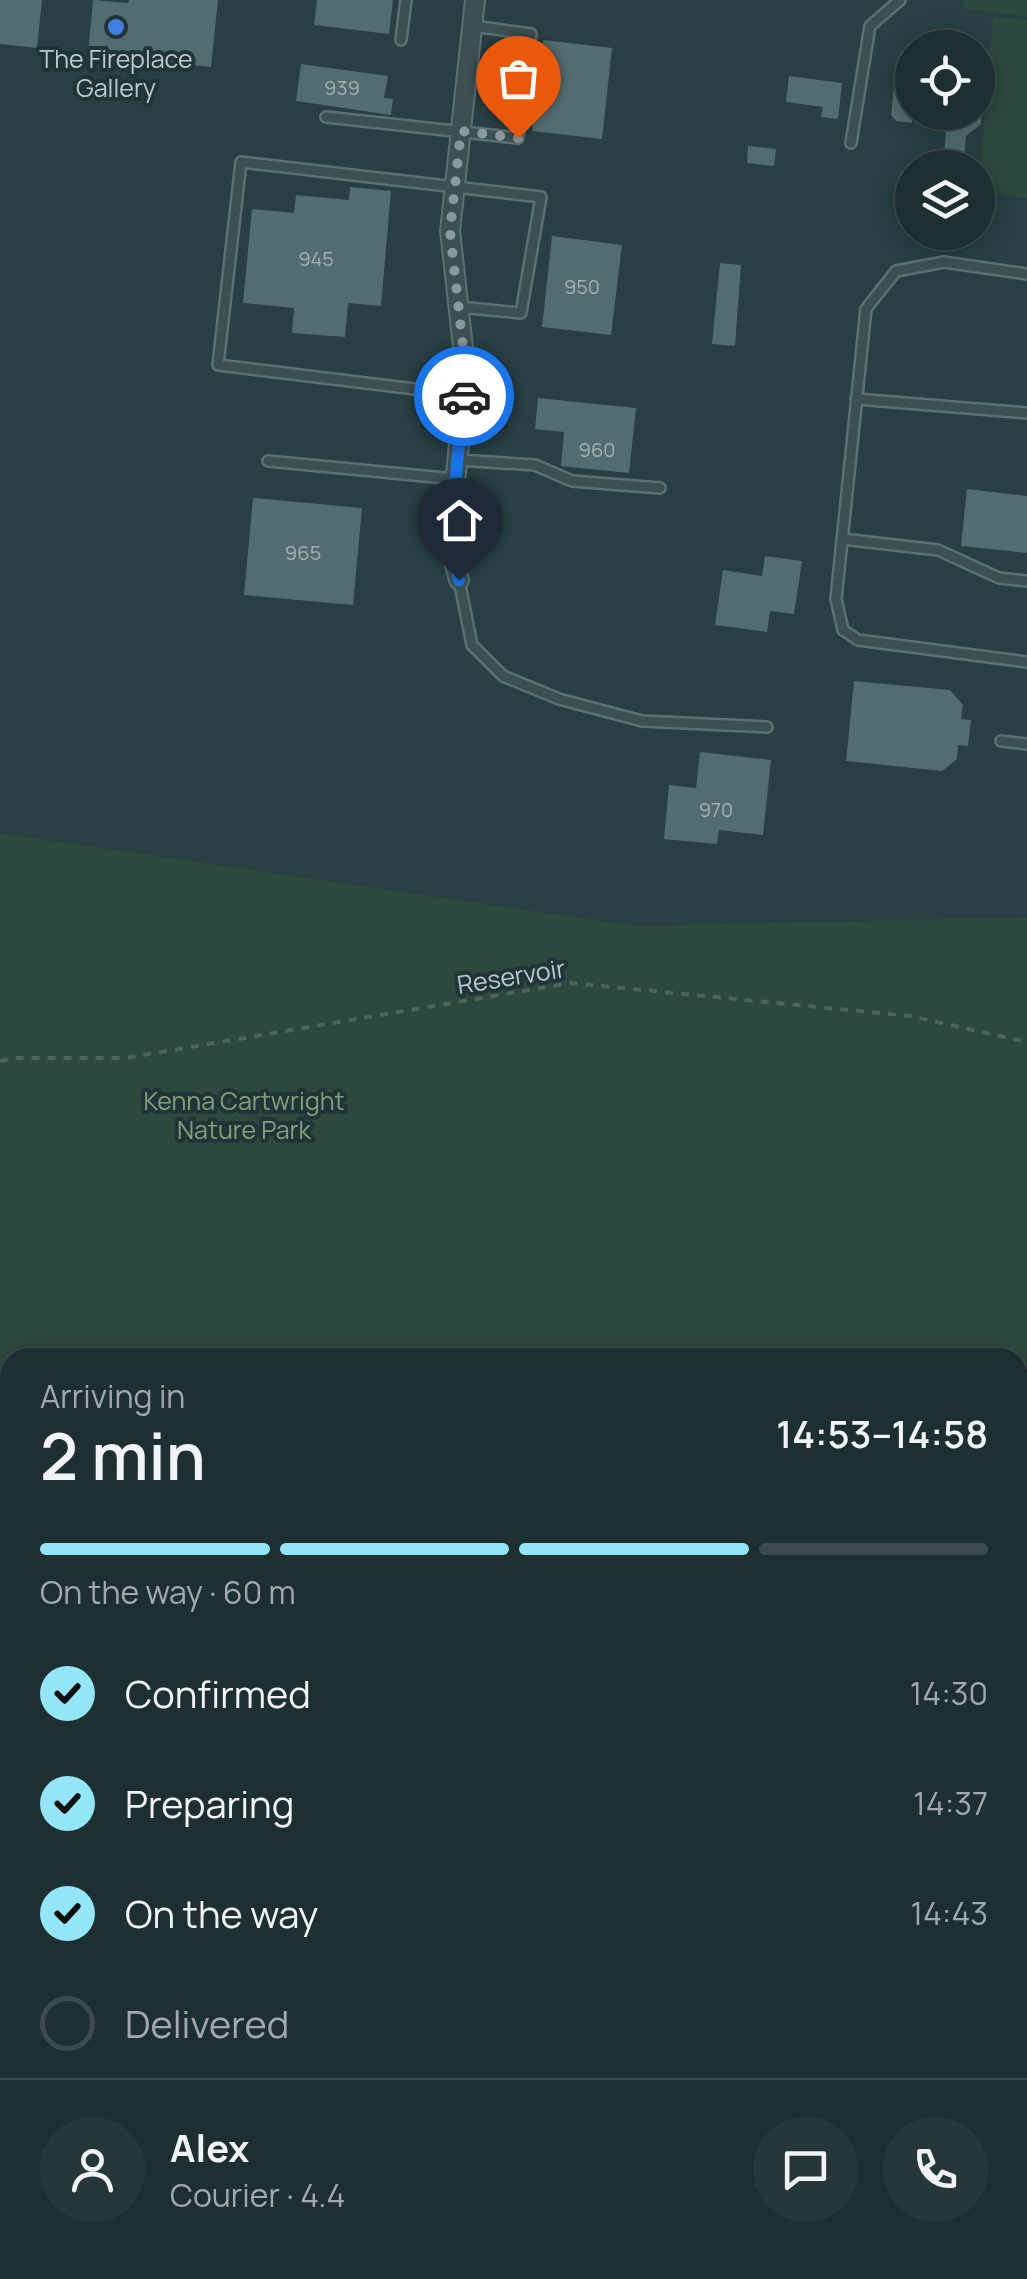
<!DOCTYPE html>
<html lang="en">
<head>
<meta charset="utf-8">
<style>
  body { margin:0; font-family:Manrope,sans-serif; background:#26373a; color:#f1f3f6; height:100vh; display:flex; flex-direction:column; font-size:38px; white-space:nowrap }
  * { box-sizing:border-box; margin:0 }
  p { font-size:32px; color:#a1a9ac }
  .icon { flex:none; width:55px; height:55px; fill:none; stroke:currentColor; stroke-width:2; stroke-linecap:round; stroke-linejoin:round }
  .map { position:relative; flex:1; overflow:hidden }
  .drawer { position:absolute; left:0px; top:1348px; width:1028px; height:932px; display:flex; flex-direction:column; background:#1e2f32; border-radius:30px 30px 0 0; box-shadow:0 5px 25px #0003,0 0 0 2px #3c4a4d }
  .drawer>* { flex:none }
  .buttons { position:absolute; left:895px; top:30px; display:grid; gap:20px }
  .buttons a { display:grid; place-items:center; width:100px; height:100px; border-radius:50%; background:#1e2f32; box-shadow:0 5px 25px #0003,0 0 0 2px #3c4a4d; font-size:50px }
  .pin { position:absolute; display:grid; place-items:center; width:85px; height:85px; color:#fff; margin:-102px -42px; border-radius:50% 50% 50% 0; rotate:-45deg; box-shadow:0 0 10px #0007 }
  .pin .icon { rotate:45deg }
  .courier { position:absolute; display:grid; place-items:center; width:100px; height:100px; margin:-50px; border:8px solid #1a73e8; border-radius:50%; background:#fff; color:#222; box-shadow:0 2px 12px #0007 }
  .headline em { font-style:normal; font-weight:600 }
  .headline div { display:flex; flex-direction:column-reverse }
  .headline { display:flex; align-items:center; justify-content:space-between; height:170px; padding:0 40px }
  h1 { font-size:65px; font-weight:600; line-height:75px }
  .bar { display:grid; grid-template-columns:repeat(4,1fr); gap:15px 10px; align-content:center; height:120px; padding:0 40px }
  .bar i { height:12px; border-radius:8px; background:#3c4a4d }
  .bar .selected { background:#94e6f6 }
  .bar p { grid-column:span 4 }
  .line { display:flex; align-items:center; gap:25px; padding:0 40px; border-top:2px solid #3c4a4d }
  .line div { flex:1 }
  .round { display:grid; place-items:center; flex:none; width:105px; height:105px; border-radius:52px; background:#26373a }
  ol { padding:0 40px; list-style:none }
  li { display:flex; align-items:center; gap:30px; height:110px }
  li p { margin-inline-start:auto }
  li .icon { padding:10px; border-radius:50%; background:#94e6f6; color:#111; stroke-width:4 }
  li:last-child { color:#a1a9ac }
  li i { width:55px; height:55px; border:5px solid #3c4a4d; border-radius:50% }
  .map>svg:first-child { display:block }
  .green { fill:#2d483d }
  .building { fill:#536c6f }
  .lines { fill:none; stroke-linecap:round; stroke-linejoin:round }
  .lane-casing { stroke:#5d6f73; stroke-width:14 }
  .street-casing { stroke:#5d6f73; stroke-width:22 }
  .path { stroke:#4c645c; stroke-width:4; stroke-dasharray:8 8; stroke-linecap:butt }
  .lane { stroke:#3c4f52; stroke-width:9 }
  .street { stroke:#3c4f52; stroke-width:18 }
  .done { stroke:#86999c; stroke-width:10; stroke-dasharray:0 18 }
  .route { stroke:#1a73e8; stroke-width:12 }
  .shop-dot { fill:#3f7fe0; stroke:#213438; stroke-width:4 }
  .labels { text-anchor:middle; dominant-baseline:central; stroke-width:8; stroke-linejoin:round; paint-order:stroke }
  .number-label { font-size:20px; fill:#a0b2b5 }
  .poi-label { font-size:25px; fill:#b9c9cc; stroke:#213438 }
  .street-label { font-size:25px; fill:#b9c9cc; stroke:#213438 }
  .park-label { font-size:25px; fill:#82a178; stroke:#213438 }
</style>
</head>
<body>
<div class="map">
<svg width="1027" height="2279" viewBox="0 0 1027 2279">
  <rect width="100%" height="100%" fill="#283f43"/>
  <!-- green -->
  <g class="green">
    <path d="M 963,0 L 1027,0 L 1027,17 L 967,9 Z"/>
    <path d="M 993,17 L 1027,20 L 1027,198 L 978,193 Z"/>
    <path d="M 0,833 L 636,926 L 1027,917 L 1027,1930 L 1018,1924 L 1018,1358 L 10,1358 L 10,2270 L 407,2270 L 406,2279 L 0,2279 Z"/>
    <path d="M 1018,2208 L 1027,2210 L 1027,2279 L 909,2279 L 916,2270 L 1018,2270 Z"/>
  </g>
  <!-- building -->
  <g class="building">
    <path d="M 0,0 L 42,0 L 37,48 L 0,44 Z"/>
    <path d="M 93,0 L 128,3 L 129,0 L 218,0 L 211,67 L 88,54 Z"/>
    <path d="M 317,0 L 393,0 L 389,34 L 314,25 Z"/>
    <path d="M 543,40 L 612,48 L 602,139 L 532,131 Z"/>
    <path d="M 912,49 L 912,123 L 896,121 L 891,115 L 897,60 Z"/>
    <path d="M 301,64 L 388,76 L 384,98 L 393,99 L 391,115 L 296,101 Z"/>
    <path d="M 789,76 L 842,83 L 838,119 L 821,117 L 823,107 L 786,102 Z"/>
    <path d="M 916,112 L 982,112 L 981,124 L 966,136 L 964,161 L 944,160 L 946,127 L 915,123 Z"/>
    <path d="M 748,146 L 776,149 L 774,166 L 747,163 Z"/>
    <path d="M 350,187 L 391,191 L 381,306 L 348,303 L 345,337 L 292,333 L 294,308 L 243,303 L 252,209 L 294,213 L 296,195 L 349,200 Z"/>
    <path d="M 552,236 L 622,245 L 611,335 L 542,327 Z"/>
    <path d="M 720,263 L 741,265 L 735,346 L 712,344 Z"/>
    <path d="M 538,398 L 636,408 L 629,473 L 561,466 L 564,432 L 535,429 Z"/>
    <path d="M 967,489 L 1027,496 L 1027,553 L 961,546 Z"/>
    <path d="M 253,498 L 362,508 L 353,605 L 244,595 Z"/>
    <path d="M 765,556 L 802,561 L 794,614 L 770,611 L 767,632 L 715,625 L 723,570 L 762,576 Z"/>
    <path d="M 854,681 L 950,690 L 963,705 L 961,719 L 971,720 L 968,746 L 958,745 L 957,759 L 942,771 L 846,761 Z"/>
    <path d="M 700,752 L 771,760 L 763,835 L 719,830 L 717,844 L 664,839 L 669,785 L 696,788 Z"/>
  </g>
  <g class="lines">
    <!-- lane casing -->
    <g class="lane-casing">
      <g id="lane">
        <path d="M 401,40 L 406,0"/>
        <path d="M 326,117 L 518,138 L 531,34 L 473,26"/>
        <path d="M 851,143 L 870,26 L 900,0"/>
        <path d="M 1027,274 L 944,262 L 896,271 L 866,309 L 836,599 L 843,630 L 858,640 L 1027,662"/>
        <path d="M 459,307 L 521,313 L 541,197 L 241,162 L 218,365 L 464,395"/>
        <path d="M 856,399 L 1027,413"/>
        <path d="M 458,460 L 535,465 L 572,481 L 660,488"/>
        <path d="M 268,461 L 455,479"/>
        <path d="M 842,539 L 938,550 L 999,578 L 1027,581"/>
        <path d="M 459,580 L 472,645 L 503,676 L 559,699 L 642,721 L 767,727"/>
        <path d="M 1001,741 L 1027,744"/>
      </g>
    </g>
    <!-- street casing -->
    <g class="street-casing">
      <path id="street" d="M 459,580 L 449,543 L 466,374 L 450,231 L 475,0"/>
    </g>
    <!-- path -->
    <g class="path">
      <path d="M 0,1061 L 14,1058 L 125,1058 L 571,983 L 910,1016 L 1027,1042"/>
      <path d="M 0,1456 L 10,1460"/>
      <path d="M 1018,1727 L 1027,1728"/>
      <path d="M 1018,1828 L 1027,1828"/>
      <path d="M 1018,1972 L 1027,1977"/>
      <path d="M 1018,2018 L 1027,2013"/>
      <path d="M 1018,2070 L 1027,2068"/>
      <path d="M 0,2186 L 10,2184"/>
      <path d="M 305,2270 L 326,2279"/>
      <path d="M 433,2270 L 435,2279"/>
      <path d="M 851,2279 L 859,2270"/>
    </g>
    <!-- lane -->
    <use href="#lane" class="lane"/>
    <!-- street -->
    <use href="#street" class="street"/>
  </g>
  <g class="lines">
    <!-- done -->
    <path class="done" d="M 464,396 L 466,374 L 450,231 L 461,131 L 518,138"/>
    <!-- route -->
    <path class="route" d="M 459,580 L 449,543 L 464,396"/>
  </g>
  <!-- markers -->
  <circle class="shop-dot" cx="116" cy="27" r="10"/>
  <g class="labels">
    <!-- number labels -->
    <g class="number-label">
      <text x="342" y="87">939</text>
      <text x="316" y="258">945</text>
      <text x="582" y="286">950</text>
      <text x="597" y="449">960</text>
      <text x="303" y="552">965</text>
      <text x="716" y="809">970</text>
    </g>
    <!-- poi labels -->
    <g class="poi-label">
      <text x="116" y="58">The Fireplace<tspan x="116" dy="29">Gallery</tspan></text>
    </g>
    <!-- street labels -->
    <g class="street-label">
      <text transform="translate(511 976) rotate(-9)">Reservoir</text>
    </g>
    <!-- park labels -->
    <g class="park-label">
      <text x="244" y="1100">Kenna Cartwright<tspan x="244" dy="29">Nature Park</tspan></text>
    </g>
  </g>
</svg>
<div class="buttons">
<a><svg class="icon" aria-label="locate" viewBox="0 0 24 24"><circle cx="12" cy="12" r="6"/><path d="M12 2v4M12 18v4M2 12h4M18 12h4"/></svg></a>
<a><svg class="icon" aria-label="layers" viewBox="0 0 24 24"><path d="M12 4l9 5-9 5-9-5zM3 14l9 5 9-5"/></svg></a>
</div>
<div class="pin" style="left:518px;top:138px;background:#ea580c"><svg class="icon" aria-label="bag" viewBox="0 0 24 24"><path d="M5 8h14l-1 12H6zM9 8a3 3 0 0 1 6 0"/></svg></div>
<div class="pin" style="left:459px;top:580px;background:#1f2937"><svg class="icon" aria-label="home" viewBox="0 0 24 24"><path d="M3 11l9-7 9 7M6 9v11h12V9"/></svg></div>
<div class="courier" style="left:464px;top:396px"><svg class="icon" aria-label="car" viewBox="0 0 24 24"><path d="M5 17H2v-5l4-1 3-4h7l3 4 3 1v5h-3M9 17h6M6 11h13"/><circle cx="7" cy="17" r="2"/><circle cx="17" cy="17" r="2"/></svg></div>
<section class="drawer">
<div class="headline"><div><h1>2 min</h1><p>Arriving in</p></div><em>14:53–14:58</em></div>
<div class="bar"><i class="selected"></i><i class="selected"></i><i class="selected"></i><i></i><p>On the way · 60 m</p></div>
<ol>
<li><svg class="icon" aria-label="check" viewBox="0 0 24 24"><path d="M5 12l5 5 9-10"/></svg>Confirmed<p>14:30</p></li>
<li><svg class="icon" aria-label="check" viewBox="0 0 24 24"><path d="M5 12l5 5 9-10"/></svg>Preparing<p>14:37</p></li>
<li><svg class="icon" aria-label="check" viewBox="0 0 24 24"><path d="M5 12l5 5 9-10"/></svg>On the way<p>14:43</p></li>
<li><i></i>Delivered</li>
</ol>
<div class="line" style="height:180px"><a class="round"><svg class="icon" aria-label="person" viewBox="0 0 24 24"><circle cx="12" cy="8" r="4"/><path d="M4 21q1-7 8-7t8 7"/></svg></a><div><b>Alex</b><p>Courier · 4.4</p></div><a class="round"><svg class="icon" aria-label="chat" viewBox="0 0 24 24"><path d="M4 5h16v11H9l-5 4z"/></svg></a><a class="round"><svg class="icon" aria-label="phone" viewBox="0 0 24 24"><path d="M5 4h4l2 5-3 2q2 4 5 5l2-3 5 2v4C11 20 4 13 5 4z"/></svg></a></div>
</section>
</div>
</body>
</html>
